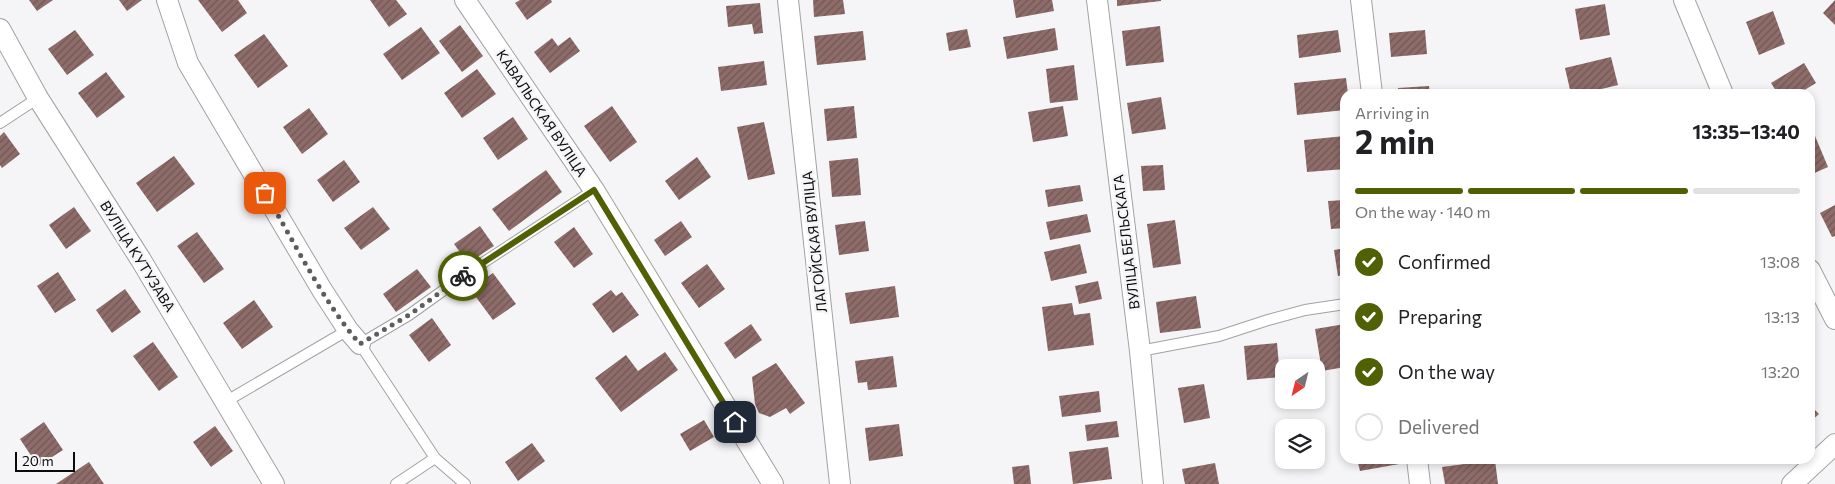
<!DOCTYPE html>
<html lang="en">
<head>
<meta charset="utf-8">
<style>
  body { margin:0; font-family:Commissioner,sans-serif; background:#f6f6f6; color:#202124; height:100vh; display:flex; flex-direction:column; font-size:19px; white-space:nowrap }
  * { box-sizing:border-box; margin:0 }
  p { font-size:16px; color:#757577 }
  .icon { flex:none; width:28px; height:28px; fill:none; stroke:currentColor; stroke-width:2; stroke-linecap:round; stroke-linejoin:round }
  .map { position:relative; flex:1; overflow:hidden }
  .sheet { position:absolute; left:1340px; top:89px; width:475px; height:375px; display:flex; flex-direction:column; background:#fff; border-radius:15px; box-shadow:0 2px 8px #0003 }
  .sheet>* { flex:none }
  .needle { width:32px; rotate:215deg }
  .fabs { position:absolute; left:1275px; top:359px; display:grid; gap:10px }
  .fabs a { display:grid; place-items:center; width:50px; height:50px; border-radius:10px; background:#fff; box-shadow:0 2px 8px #0003; font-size:25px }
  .scale { position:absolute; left:15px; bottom:12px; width:60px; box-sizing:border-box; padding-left:5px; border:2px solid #0b0b0c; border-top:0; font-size:14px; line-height:18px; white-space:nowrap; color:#0b0b0c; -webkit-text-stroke:4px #f5f5f7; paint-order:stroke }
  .pin { position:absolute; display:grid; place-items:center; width:42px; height:42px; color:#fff; margin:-21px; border-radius:10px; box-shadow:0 2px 8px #0006 }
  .courier { position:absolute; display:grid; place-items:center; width:50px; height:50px; margin:-25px; border:4px solid #506004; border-radius:50%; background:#fff; color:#222; box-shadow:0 1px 6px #0007 }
  .head em { font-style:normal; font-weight:700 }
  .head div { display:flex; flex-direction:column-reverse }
  .head { display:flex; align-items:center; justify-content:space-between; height:85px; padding:0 15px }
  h1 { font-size:32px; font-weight:700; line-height:38px }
  .bar { display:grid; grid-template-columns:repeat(4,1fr); gap:8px 5px; align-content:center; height:60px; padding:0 15px }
  .bar i { height:6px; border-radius:4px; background:#e0e0e0 }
  .bar .active { background:#506004 }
  .bar p { grid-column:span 4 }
  ol { padding:0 15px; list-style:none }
  li { display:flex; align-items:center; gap:15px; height:55px }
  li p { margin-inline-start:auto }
  li .icon { padding:5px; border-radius:50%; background:#506004; color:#fff; stroke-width:4 }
  li:last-child { color:#757577 }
  li i { width:28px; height:28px; border:2px solid #e0e0e0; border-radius:50% }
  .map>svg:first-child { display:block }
  .building { fill:url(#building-hatch) }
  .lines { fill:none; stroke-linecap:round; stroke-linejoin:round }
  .lane-casing { stroke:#a2a2a3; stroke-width:12 }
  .street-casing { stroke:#a2a2a3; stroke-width:22 }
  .lane { stroke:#fff; stroke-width:10 }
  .street { stroke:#fff; stroke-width:20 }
  .done { stroke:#5d5d5e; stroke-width:5; stroke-dasharray:0 9 }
  .route { stroke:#506004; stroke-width:6 }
  .labels { text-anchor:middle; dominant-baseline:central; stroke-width:5; stroke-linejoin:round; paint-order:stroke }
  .street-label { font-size:14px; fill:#0b0b0c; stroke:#f5f5f7 }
</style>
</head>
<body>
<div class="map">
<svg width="1835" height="484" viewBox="0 0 1835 484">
  <defs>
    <pattern id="building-hatch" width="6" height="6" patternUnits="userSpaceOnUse" patternTransform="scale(1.25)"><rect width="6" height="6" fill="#8d6c69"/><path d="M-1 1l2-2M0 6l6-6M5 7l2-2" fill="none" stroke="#715755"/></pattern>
  </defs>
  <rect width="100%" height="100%" fill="#f5f5f7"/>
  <!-- building -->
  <g class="building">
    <path d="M 29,0 L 53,0 L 37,11 Z"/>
    <path d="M 119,0 L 142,0 L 127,11 Z"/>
    <path d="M 198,0 L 238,0 L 247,13 L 222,32 Z"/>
    <path d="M 370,0 L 396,0 L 407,14 L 389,27 Z"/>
    <path d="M 520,0 L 551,0 L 552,2 L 527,20 L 515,3 Z"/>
    <path d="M 813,0 L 843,0 L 845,14 L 814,17 Z"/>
    <path d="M 1013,0 L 1052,0 L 1054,11 L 1016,18 Z"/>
    <path d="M 1117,0 L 1161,0 L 1161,1 L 1117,6 Z"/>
    <path d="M 1835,0 L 1835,25 L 1823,13 Z"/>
    <path d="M 760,3 L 763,33 L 754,34 L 752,24 L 728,27 L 726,6 Z"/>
    <path d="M 1605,4 L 1610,35 L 1580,40 L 1575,9 Z"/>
    <path d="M 1773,11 L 1785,44 L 1759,55 L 1746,22 Z"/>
    <path d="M 460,25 L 483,56 L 462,72 L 439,41 Z"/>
    <path d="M 1160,26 L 1164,62 L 1126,66 L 1122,31 Z"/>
    <path d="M 421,27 L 440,53 L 402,80 L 383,54 Z"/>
    <path d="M 1055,28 L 1058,50 L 1007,59 L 1003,37 Z"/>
    <path d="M 967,29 L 971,47 L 949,51 L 946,33 Z"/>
    <path d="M 75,30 L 94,55 L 67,75 L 48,49 Z"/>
    <path d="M 1338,30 L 1341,52 L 1299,58 L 1297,35 Z"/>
    <path d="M 1425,30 L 1427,54 L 1391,57 L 1389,33 Z"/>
    <path d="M 863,31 L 866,60 L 817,65 L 814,36 Z"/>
    <path d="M 264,34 L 288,66 L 258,88 L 234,55 Z"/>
    <path d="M 570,37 L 580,51 L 550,73 L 534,52 L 552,38 L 558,46 Z"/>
    <path d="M 1611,57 L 1618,85 L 1581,94 L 1571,94 L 1565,68 Z"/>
    <path d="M 764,61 L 767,85 L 721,91 L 718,67 Z"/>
    <path d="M 1804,63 L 1816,83 L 1798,94 L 1778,94 L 1771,83 Z"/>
    <path d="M 1074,65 L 1078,100 L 1050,103 L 1046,69 Z"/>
    <path d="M 477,69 L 496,94 L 462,118 L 444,93 Z"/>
    <path d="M 106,72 L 125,97 L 97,118 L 78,93 Z"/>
    <path d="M 1346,78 L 1348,94 L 1345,94 L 1345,110 L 1297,115 L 1294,83 Z"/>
    <path d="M 1429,86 L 1430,94 L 1398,94 L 1398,88 Z"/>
    <path d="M 1161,97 L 1166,129 L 1132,134 L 1127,103 Z"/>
    <path d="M 612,106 L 637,142 L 610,162 L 584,126 Z"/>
    <path d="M 854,106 L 857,138 L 827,141 L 824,109 Z"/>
    <path d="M 1063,106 L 1068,136 L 1033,142 L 1028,112 Z"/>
    <path d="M 309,108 L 328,134 L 302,154 L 283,127 Z"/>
    <path d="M 513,117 L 528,139 L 498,160 L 483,138 Z"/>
    <path d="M 764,122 L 775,174 L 748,180 L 737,127 Z"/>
    <path d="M 4,132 L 20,154 L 2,168 L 0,165 L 0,136 Z"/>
    <path d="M 1345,136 L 1345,169 L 1307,172 L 1304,140 Z"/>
    <path d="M 1815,136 L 1828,167 L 1810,175 L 1810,138 Z"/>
    <path d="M 174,156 L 195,184 L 157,212 L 136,183 Z"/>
    <path d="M 697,157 L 711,177 L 679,200 L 665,181 Z"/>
    <path d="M 858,158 L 861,195 L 832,197 L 829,161 Z"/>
    <path d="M 344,160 L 360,182 L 333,202 L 317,180 Z"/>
    <path d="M 1163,165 L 1165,190 L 1143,191 L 1141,166 Z"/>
    <path d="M 546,170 L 562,192 L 509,231 L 492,209 Z"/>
    <path d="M 1080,185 L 1083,201 L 1048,207 L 1045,190 Z"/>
    <path d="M 1345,200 L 1345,228 L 1331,229 L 1328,201 Z"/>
    <path d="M 1835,205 L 1835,236 L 1832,237 L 1820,213 Z"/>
    <path d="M 74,207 L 91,231 L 66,249 L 49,225 Z"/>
    <path d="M 373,207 L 390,229 L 361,250 L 344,228 Z"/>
    <path d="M 1087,214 L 1091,232 L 1050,240 L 1046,222 Z"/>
    <path d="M 1175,220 L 1181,264 L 1153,268 L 1147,224 Z"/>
    <path d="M 681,221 L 692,237 L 665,256 L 654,240 Z"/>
    <path d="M 865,221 L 869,251 L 839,255 L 835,225 Z"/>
    <path d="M 480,226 L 494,246 L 468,263 L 454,244 Z"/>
    <path d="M 574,227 L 593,254 L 574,268 L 554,242 Z"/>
    <path d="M 197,232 L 224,269 L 204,283 L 177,246 Z"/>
    <path d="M 1080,244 L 1087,273 L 1051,281 L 1044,252 Z"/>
    <path d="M 1345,248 L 1345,275 L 1338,276 L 1334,250 Z"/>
    <path d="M 707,264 L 725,289 L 699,308 L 681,283 Z"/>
    <path d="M 417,269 L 431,287 L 396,312 L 383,294 Z"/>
    <path d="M 58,272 L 76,300 L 55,313 L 37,286 Z"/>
    <path d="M 493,273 L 516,304 L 493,320 L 470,289 Z"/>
    <path d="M 1098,281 L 1102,299 L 1079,304 L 1075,286 Z"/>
    <path d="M 895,286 L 899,317 L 850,324 L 845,293 Z"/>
    <path d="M 125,289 L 141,312 L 112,333 L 96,310 Z"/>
    <path d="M 611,290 L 616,296 L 622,292 L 639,315 L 613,333 L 592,304 Z"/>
    <path d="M 1196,296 L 1201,328 L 1160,333 L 1156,302 Z"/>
    <path d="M 254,300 L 273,327 L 242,349 L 223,323 Z"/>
    <path d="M 1072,303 L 1074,315 L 1090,313 L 1094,345 L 1048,351 L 1042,307 Z"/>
    <path d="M 432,318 L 451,345 L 429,362 L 409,335 Z"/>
    <path d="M 751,324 L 762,340 L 735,359 L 724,343 Z"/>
    <path d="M 1345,324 L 1345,367 L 1322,371 L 1315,329 Z"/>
    <path d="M 153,342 L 178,377 L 159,391 L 133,356 Z"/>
    <path d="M 1277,343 L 1280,377 L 1247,380 L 1244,346 Z"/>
    <path d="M 665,352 L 678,370 L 621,412 L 595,378 L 626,355 L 638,371 Z"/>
    <path d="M 893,356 L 897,387 L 868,390 L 867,382 L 858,383 L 855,361 Z"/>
    <path d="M 776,363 L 805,403 L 790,414 L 786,408 L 770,417 L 759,413 L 755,404 L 752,377 Z"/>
    <path d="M 1204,384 L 1210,418 L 1184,423 L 1178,388 Z"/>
    <path d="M 1099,391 L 1101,412 L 1062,417 L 1059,396 Z"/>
    <path d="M 1810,405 L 1819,414 L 1810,422 Z"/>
    <path d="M 704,420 L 714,437 L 690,451 L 680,434 Z"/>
    <path d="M 1117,421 L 1119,437 L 1087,441 L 1085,425 Z"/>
    <path d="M 44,422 L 63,450 L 38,466 L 20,439 Z"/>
    <path d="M 899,424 L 903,456 L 869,461 L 865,428 Z"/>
    <path d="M 215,426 L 233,451 L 211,467 L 193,442 Z"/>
    <path d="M 532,443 L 545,461 L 518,481 L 505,462 Z"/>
    <path d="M 1108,447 L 1112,479 L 1073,484 L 1069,452 Z"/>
    <path d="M 1357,459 L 1398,459 L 1399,464 L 1360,471 Z"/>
    <path d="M 1495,460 L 1498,484 L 1445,484 L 1442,467 Z"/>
    <path d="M 89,462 L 104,484 L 56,484 Z"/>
    <path d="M 1215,463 L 1219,484 L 1185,484 L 1182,469 Z"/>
    <path d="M 1029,465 L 1031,484 L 1014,484 L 1012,467 Z"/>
  </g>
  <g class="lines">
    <!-- lane casing -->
    <g class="lane-casing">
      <g id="lane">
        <path d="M 0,123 L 38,98"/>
        <path d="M 1140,351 L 1219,336 L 1268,320 L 1305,310 L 1345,304"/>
        <path d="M 225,402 L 348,330"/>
        <path d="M 396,484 L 435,458"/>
        <path d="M 465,484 L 435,458 L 360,344 L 409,315 L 469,272 L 594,190"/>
      </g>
    </g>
    <!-- street casing -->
    <g class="street-casing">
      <g id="street">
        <path d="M 167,0 L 188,63 L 322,290 L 348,330 L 360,344"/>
        <path d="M 465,0 L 594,190 L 773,484"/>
        <path d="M 788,0 L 840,484"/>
        <path d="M 1097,0 L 1140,351 L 1153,484"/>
        <path d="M 1361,0 L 1372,94"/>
        <path d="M 1684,0 L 1723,94"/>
        <path d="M 0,29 L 38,98 L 141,260 L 274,484"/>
        <path d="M 1810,270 L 1835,319"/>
        <path d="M 1417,459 L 1420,484"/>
        <path d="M 1792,484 L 1835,444"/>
      </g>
    </g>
    <!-- lane -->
    <use href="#lane" class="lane"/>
    <!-- street -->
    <use href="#street" class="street"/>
  </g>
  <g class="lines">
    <!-- done -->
    <path class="done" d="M 265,193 C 294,241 323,302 360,344 L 409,315 L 463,276"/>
    <!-- route -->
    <path class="route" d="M 463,276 L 594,190 L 735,422"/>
  </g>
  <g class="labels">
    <!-- street labels -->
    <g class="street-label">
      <text transform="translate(542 113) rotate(56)">КАВАЛЬСКАЯ ВУЛІЦА</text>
      <text transform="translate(814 242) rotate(-96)">ЛАГОЙСКАЯ ВУЛІЦА</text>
      <text transform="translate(1126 242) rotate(-97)">ВУЛІЦА БЕЛЬСКАГА</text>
      <text transform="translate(138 256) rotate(58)">ВУЛІЦА КУТУЗАВА</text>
    </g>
  </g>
</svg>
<div class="fabs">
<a><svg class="needle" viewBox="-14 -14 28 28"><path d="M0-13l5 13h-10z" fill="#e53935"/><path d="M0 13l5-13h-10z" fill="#757577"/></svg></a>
<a><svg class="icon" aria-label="layers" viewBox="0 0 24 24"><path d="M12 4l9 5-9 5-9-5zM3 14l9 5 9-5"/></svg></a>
</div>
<div class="scale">20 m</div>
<div class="pin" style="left:265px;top:193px;background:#ea580c"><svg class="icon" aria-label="bag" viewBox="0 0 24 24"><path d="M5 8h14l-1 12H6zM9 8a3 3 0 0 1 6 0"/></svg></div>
<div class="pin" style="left:735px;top:422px;background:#1f2937"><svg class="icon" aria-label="home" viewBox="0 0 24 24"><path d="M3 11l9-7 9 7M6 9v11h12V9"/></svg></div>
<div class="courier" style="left:463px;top:276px"><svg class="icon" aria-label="bike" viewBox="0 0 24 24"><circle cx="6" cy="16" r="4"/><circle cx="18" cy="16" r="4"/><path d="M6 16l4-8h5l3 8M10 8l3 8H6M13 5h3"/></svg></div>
<section class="sheet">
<div class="head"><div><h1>2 min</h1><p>Arriving in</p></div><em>13:35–13:40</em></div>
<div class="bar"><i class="active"></i><i class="active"></i><i class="active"></i><i></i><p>On the way · 140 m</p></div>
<ol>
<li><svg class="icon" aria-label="check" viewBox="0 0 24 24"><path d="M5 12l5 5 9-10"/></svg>Confirmed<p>13:08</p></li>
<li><svg class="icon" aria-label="check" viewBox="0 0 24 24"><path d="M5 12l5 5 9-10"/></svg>Preparing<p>13:13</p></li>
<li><svg class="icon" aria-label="check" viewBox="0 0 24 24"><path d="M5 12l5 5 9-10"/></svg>On the way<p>13:20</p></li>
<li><i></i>Delivered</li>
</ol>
</section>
</div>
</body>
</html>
